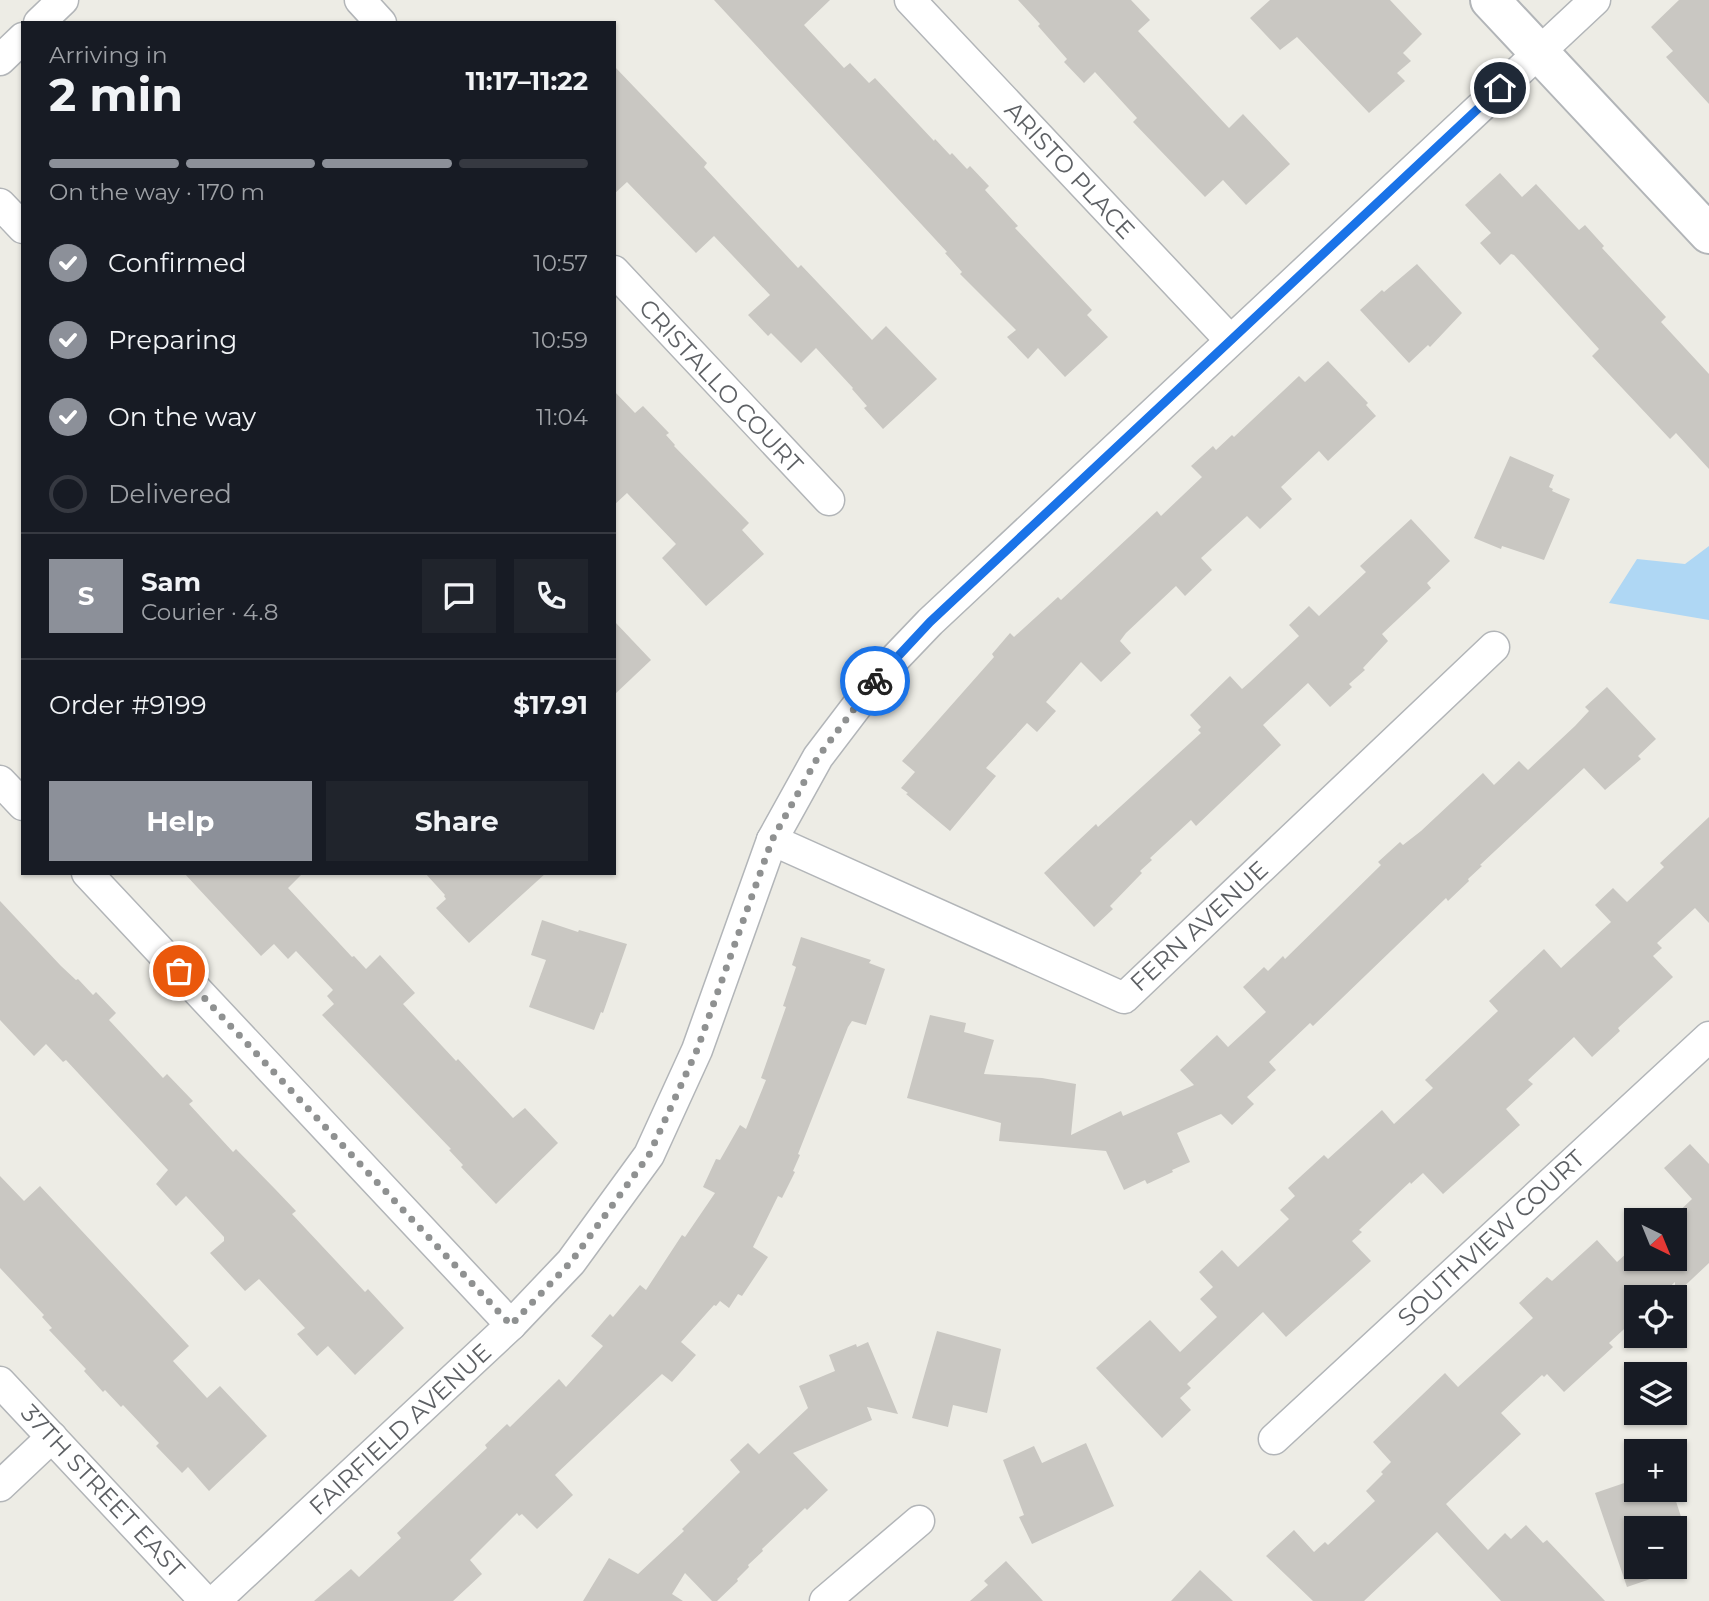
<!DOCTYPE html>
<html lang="en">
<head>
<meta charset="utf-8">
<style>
  body { margin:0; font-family:Montserrat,sans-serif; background:#20242c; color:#f1f3f6; height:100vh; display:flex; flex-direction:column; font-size:26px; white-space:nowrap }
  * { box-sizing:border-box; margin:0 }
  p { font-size:23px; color:#9ea1a6 }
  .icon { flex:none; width:38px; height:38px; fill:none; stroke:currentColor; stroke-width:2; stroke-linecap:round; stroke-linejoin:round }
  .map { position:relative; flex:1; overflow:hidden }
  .drawer { position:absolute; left:21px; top:21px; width:595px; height:854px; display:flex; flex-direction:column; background:#171b24; border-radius:0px; box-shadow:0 2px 5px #0004 }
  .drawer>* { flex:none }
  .needle { width:46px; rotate:137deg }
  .fabs { position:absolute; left:1624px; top:1208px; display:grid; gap:14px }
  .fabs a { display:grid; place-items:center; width:63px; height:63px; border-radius:0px; background:#171b24; box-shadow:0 2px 5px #0004; font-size:35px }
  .pin { position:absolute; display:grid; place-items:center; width:60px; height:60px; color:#fff; margin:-30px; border:4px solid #fff; border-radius:50%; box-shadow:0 2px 7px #0007 }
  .courier { position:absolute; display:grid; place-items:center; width:70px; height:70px; margin:-35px; border:5px solid #1a73e8; border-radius:50%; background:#fff; color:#222; box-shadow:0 2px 9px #0007 }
  .overview em { font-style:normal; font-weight:700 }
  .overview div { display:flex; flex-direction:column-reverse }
  .overview { display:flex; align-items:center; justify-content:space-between; height:119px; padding:0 28px }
  h1 { font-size:46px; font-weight:700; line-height:52px }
  .bar { display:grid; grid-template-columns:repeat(4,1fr); gap:10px 7px; align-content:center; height:84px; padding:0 28px }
  .bar i { height:9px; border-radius:5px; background:#363941 }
  .bar .selected { background:#8c9099 }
  .bar p { grid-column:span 4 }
  .line { display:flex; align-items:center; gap:18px; padding:0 28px; border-top:2px solid #363941 }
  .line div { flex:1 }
  .round { display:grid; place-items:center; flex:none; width:74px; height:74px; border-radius:0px; background:#20242c }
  ol { padding:0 28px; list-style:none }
  li { display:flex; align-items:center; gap:21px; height:77px }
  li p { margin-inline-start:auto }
  li .icon { padding:7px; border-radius:50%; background:#8c9099; color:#fff; stroke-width:4 }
  li:last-child { color:#9ea1a6 }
  li i { width:38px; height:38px; border:4px solid #363941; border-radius:50% }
  .action { display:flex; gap:14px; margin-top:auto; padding:14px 28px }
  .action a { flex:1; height:80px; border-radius:0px; background:#8c9099; color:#fff; font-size:28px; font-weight:700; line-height:80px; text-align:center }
  .action a+a { background:#20242c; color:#f1f3f6 }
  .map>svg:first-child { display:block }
  .water { fill:#afd7f4 }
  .building { fill:#c9c7c2 }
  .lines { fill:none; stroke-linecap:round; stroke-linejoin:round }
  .minor-casing { stroke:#b2b5b8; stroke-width:33 }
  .tertiary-casing { stroke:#b2b5b8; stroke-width:42 }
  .minor { stroke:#fff; stroke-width:30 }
  .tertiary { stroke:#fff; stroke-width:38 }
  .done { stroke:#8f9191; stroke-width:7; stroke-dasharray:0 12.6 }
  .route { stroke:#1a73e8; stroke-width:9 }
  .labels { text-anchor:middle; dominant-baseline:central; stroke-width:6; stroke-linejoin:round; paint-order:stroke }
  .street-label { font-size:24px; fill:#5d6064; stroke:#fff }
</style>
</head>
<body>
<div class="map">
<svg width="1709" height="1601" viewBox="0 0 1709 1601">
  <rect width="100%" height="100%" fill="#edece5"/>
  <!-- water -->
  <path class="water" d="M 1709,546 L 1709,620 L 1609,603 L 1637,559 L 1685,564 Z"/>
  <!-- building -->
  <g class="building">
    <path d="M 714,0 L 830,0 L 804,25 L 844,68 L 850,63 L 869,83 L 875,78 L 934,141 L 935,139 L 950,155 L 952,153 L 967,169 L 970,166 L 989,186 L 985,190 L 1018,226 L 1015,228 L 1092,310 L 1087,315 L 1108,337 L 1065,377 L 1038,348 L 1028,359 L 1007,337 L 1016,330 L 960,274 L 962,272 L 945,253 L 947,252 Z"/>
    <path d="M 1018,0 L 1131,0 L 1150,20 L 1138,31 L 1229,128 L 1243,114 L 1290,164 L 1246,205 L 1223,180 L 1205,197 L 1133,122 L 1137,118 L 1095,72 L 1084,83 L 1064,62 L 1067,59 L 1038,26 L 1040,24 Z"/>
    <path d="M 1270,0 L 1390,0 L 1422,34 L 1403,53 L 1411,61 L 1397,73 L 1405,81 L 1369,113 L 1297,37 L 1280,50 L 1250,18 Z"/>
    <path d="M 1679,0 L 1709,0 L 1709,104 L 1666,57 L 1673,51 L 1651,27 Z"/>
    <path d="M 614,66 L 707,163 L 704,167 L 798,268 L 801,265 L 872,340 L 886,326 L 937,379 L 883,429 L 864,408 L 867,406 L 852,389 L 853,388 L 816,348 L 801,363 L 771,333 L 768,336 L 748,315 L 770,295 L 714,236 L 696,253 L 627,182 L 614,194 Z"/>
    <path d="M 1500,173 L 1522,197 L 1536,184 L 1579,230 L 1585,225 L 1604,246 L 1602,248 L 1666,317 L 1661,322 L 1709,374 L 1709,469 L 1676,433 L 1670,439 L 1592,356 L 1599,349 L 1514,255 L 1511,254 L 1500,265 L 1480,243 L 1491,233 L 1465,205 Z"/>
    <path d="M 1417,264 L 1462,313 L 1430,347 L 1428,345 L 1409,363 L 1360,310 L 1382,290 L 1384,292 Z"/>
    <path d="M 1328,361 L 1368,403 L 1366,405 L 1376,416 L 1328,461 L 1319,451 L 1281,487 L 1292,499 L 1260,529 L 1247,516 L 1201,558 L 1212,570 L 1185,596 L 1176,586 L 1126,633 L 1120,641 L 1131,653 L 1101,682 L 1081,662 L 1046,702 L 1056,711 L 1037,732 L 1027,723 L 986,768 L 996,776 L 950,831 L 906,794 L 908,793 L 901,788 L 915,772 L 902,761 L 994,657 L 992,654 L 1010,633 L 1014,637 L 1058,597 L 1061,600 L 1157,511 L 1161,516 L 1202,477 L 1191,466 L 1213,446 L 1216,450 L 1232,435 L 1234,437 L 1299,376 L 1305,382 Z"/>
    <path d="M 614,391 L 635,413 L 643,406 L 669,433 L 666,435 L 675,445 L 674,446 L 749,523 L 742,530 L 764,554 L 706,606 L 662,558 L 676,544 L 627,493 L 614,505 Z"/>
    <path d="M 1510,456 L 1554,475 L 1549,487 L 1553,489 L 1552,491 L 1570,499 L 1544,560 L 1502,546 L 1501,549 L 1474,538 Z"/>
    <path d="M 1411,519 L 1450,561 L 1427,583 L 1431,588 L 1382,634 L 1388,641 L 1363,668 L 1365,670 L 1349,684 L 1352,687 L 1330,707 L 1308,683 L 1263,725 L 1281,745 L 1196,826 L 1191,820 L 1150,858 L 1152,860 L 1140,871 L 1142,873 L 1110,906 L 1113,909 L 1094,927 L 1044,873 L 1096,824 L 1098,827 L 1201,733 L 1198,730 L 1201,727 L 1190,715 L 1230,676 L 1242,689 L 1250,682 L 1299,636 L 1289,625 L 1309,606 L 1319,616 L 1366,572 L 1360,566 Z"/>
    <path d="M 614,621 L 651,660 L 614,695 Z"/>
    <path d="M 1607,687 L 1656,739 L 1638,756 L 1641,759 L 1605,790 L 1584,768 L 1480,865 L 1482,866 L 1468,879 L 1469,881 L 1448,901 L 1446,898 L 1313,1026 L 1310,1023 L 1269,1062 L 1276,1070 L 1247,1097 L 1254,1104 L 1232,1125 L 1221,1114 L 1177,1133 L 1190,1162 L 1172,1170 L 1173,1172 L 1147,1184 L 1145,1180 L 1124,1190 L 1106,1151 L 999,1141 L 1001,1123 L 907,1098 L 930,1015 L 966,1023 L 964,1032 L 994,1040 L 984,1074 L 1042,1078 L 1076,1084 L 1071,1135 L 1121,1111 L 1123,1116 L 1194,1085 L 1180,1070 L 1217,1035 L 1228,1047 L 1266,1012 L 1243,987 L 1264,967 L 1268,971 L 1283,956 L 1285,959 L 1381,865 L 1378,862 L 1400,842 L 1403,845 L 1421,831 L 1483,773 L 1494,785 L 1519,761 L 1528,770 L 1575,726 L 1589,711 L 1585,707 Z"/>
    <path d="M 1709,817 L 1709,923 L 1695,908 L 1657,943 L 1662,948 L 1653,956 L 1673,977 L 1618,1028 L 1620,1031 L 1592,1057 L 1574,1037 L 1528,1080 L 1533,1084 L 1506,1109 L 1520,1125 L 1443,1194 L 1423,1173 L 1411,1184 L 1410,1182 L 1359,1230 L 1362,1232 L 1352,1241 L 1371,1261 L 1286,1337 L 1263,1312 L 1187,1384 L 1191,1388 L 1180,1398 L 1191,1410 L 1162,1438 L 1096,1368 L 1150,1320 L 1180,1352 L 1217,1317 L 1200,1299 L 1213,1287 L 1199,1272 L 1222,1250 L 1238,1267 L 1289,1219 L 1280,1210 L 1295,1196 L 1288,1188 L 1324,1155 L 1328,1159 L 1382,1110 L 1394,1124 L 1433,1088 L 1425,1080 L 1498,1011 L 1489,1001 L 1544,949 L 1561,968 L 1611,922 L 1595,905 L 1613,888 L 1627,902 L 1664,867 L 1660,863 Z"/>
    <path d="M 184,873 L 303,873 L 288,888 L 352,957 L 354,956 L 366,969 L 380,955 L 415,993 L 403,1004 L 456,1061 L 458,1059 L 513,1118 L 525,1108 L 558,1143 L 496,1204 L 461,1167 L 463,1165 L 449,1150 L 451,1149 L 322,1015 L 334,1004 L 327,996 L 333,990 L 296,951 L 288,959 L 274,944 L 261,956 Z"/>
    <path d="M 425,873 L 546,873 L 469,943 L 436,908 L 446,899 L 444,896 L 445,895 Z"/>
    <path d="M 0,901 L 61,966 L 76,980 L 78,979 L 93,995 L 96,992 L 116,1013 L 109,1020 L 163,1078 L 167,1074 L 193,1101 L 189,1104 L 233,1152 L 236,1149 L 275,1189 L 296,1211 L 292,1214 L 321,1245 L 365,1292 L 368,1289 L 404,1328 L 355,1375 L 328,1346 L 317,1356 L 297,1334 L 305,1328 L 259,1279 L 245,1291 L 210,1253 L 224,1241 L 224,1237 L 186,1196 L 176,1206 L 156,1184 L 168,1170 L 66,1060 L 63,1062 L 46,1044 L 34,1056 L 0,1020 Z"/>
    <path d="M 542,920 L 578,932 L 579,930 L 627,944 L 603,1013 L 601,1012 L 594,1030 L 529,1007 L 546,960 L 531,955 Z"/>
    <path d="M 801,937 L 871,960 L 869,963 L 885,969 L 866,1025 L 852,1021 L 848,1027 L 798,1154 L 800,1155 L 793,1171 L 795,1172 L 782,1198 L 778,1196 L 753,1247 L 768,1257 L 742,1296 L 738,1294 L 729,1308 L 720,1301 L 716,1306 L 714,1305 L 681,1342 L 696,1355 L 672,1382 L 662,1374 L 555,1475 L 573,1495 L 537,1529 L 522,1514 L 519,1516 L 517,1513 L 470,1560 L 482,1574 L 453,1601 L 314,1601 L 351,1569 L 359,1577 L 401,1538 L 397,1533 L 487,1448 L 485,1445 L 507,1424 L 510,1427 L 559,1379 L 566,1387 L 603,1346 L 591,1336 L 610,1314 L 613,1317 L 640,1285 L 646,1290 L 682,1235 L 685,1237 L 715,1193 L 703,1187 L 716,1159 L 720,1160 L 740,1125 L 746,1129 L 766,1080 L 761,1078 L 786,1007 L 783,1006 L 796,967 L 792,965 Z"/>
    <path d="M 1690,1144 L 1709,1164 L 1709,1263 L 1675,1295 L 1675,1282 L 1659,1297 L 1636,1297 L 1636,1318 L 1609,1343 L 1613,1347 L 1564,1392 L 1547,1374 L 1544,1377 L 1542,1375 L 1501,1413 L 1521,1434 L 1446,1504 L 1488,1550 L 1505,1533 L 1511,1539 L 1526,1525 L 1543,1543 L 1547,1540 L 1605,1601 L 1501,1601 L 1437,1532 L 1364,1601 L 1313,1601 L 1266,1556 L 1294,1530 L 1314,1552 L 1325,1542 L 1328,1545 L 1375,1501 L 1366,1491 L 1383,1474 L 1381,1472 L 1391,1462 L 1373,1442 L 1445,1373 L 1458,1387 L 1533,1318 L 1519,1303 L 1547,1277 L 1552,1281 L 1597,1240 L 1617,1262 L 1628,1252 L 1632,1255 L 1636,1251 L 1636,1258 L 1675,1258 L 1675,1220 L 1670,1220 L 1692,1199 L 1664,1168 Z"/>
    <path d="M 0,1176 L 24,1201 L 40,1186 L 189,1346 L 173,1361 L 207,1398 L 220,1386 L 267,1436 L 209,1491 L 188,1467 L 182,1473 L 156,1446 L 159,1443 L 123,1405 L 121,1407 L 105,1390 L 103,1392 L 84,1371 L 86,1369 L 49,1330 L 52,1328 L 42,1317 L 44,1315 L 0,1268 Z"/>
    <path d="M 937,1331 L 1001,1349 L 987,1413 L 953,1405 L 948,1427 L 912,1418 Z"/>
    <path d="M 868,1342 L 898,1414 L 867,1407 L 872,1420 L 793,1453 L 828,1490 L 807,1510 L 805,1508 L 762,1549 L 763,1551 L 748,1565 L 749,1567 L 737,1579 L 738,1581 L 717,1601 L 712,1601 L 685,1573 L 672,1594 L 683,1601 L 583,1601 L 609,1558 L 638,1574 L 684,1531 L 682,1529 L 740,1472 L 730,1460 L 748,1443 L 759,1454 L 808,1408 L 799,1386 L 835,1371 L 829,1355 L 856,1344 L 857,1347 Z"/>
    <path d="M 1086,1443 L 1114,1506 L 1032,1544 L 1019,1517 L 1024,1515 L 1003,1460 L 1034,1446 L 1042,1463 Z"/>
    <path d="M 1636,1479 L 1636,1489 L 1672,1489 L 1685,1529 L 1675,1533 L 1675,1528 L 1636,1528 L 1636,1566 L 1659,1566 L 1662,1575 L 1627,1587 L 1595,1493 Z"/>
    <path d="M 1006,1561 L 1043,1601 L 970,1601 L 988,1585 L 984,1581 Z"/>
    <path d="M 1200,1570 L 1233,1601 L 1171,1601 Z"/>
  </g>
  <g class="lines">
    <!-- minor casing -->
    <g class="minor-casing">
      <g id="minor">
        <path d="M 360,0 L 381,23"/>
        <path d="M 910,0 L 1230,340"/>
        <path d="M 39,23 L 63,0"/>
        <path d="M 0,60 L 23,38"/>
        <path d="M 0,204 L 23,228"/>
        <path d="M 614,271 L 829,500"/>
        <path d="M 0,781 L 23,805"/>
        <path d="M 772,840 L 1124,998 L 1494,647"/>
        <path d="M 87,873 L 511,1325"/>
        <path d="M 0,1382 L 205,1601"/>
        <path d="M 1274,1439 L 1709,1037"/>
        <path d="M 0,1486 L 52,1437"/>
        <path d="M 215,1601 L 511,1325 L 571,1262 L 649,1155 L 697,1050 L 772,840 L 818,757 L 885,669 L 930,622 L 1595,0"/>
        <path d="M 825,1601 L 919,1521"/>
      </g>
    </g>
    <!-- tertiary casing -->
    <g class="tertiary-casing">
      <path id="tertiary" d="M 1490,0 L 1709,234"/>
    </g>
    <!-- minor -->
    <use href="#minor" class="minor"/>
    <!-- tertiary -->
    <use href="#tertiary" class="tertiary"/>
  </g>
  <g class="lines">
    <!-- done -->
    <path class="done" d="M 179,971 L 511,1325 L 571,1262 L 649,1155 L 697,1050 L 772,840 L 818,757 L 875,681"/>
    <!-- route -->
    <path class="route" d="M 875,681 L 930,622 L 1500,88"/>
  </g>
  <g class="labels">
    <!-- street labels -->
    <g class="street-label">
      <text transform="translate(1070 170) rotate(47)">ARISTO PLACE</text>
      <text transform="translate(721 386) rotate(47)">CRISTALLO COURT</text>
      <text transform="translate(1199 926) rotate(-43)">FERN AVENUE</text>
      <text transform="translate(1491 1238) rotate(-43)">SOUTHVIEW COURT</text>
      <text transform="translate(400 1429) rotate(-43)">FAIRFIELD AVENUE</text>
      <text transform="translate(103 1491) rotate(47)">37TH STREET EAST</text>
    </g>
  </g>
</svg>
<div class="fabs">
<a><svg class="needle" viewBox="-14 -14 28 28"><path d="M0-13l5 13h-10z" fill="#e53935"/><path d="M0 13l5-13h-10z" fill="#9ea1a6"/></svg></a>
<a><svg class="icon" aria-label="locate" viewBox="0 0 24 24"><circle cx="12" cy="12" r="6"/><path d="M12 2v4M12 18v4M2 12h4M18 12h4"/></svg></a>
<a><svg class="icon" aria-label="layers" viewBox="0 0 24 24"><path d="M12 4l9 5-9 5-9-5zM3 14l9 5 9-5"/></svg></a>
<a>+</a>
<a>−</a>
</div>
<div class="pin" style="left:179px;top:971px;background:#ea580c"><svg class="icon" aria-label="bag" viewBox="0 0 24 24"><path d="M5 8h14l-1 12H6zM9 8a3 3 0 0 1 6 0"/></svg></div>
<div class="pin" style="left:1500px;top:88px;background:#1f2937"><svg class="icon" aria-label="home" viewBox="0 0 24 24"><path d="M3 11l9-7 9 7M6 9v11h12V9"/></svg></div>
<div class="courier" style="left:875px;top:681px"><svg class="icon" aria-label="bike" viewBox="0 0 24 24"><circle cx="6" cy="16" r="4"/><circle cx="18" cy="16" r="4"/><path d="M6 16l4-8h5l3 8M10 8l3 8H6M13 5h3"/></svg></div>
<section class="drawer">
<div class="overview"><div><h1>2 min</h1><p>Arriving in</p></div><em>11:17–11:22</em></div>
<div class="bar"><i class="selected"></i><i class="selected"></i><i class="selected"></i><i></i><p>On the way · 170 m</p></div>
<ol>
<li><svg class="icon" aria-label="check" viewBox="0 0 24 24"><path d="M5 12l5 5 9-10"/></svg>Confirmed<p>10:57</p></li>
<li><svg class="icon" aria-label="check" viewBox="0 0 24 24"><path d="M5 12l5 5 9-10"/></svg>Preparing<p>10:59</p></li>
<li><svg class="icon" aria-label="check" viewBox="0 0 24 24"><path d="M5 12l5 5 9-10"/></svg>On the way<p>11:04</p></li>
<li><i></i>Delivered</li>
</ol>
<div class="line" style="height:126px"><b class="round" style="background:#8c9099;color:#fff">S</b><div><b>Sam</b><p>Courier · 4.8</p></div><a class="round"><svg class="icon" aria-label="chat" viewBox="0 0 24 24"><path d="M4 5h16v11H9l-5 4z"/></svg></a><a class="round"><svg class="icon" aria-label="phone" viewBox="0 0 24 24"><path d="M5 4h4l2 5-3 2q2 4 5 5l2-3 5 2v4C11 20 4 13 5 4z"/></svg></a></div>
<div class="line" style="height:91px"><div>Order #9199</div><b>$17.91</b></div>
<div class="action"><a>Help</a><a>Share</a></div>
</section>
</div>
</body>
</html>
